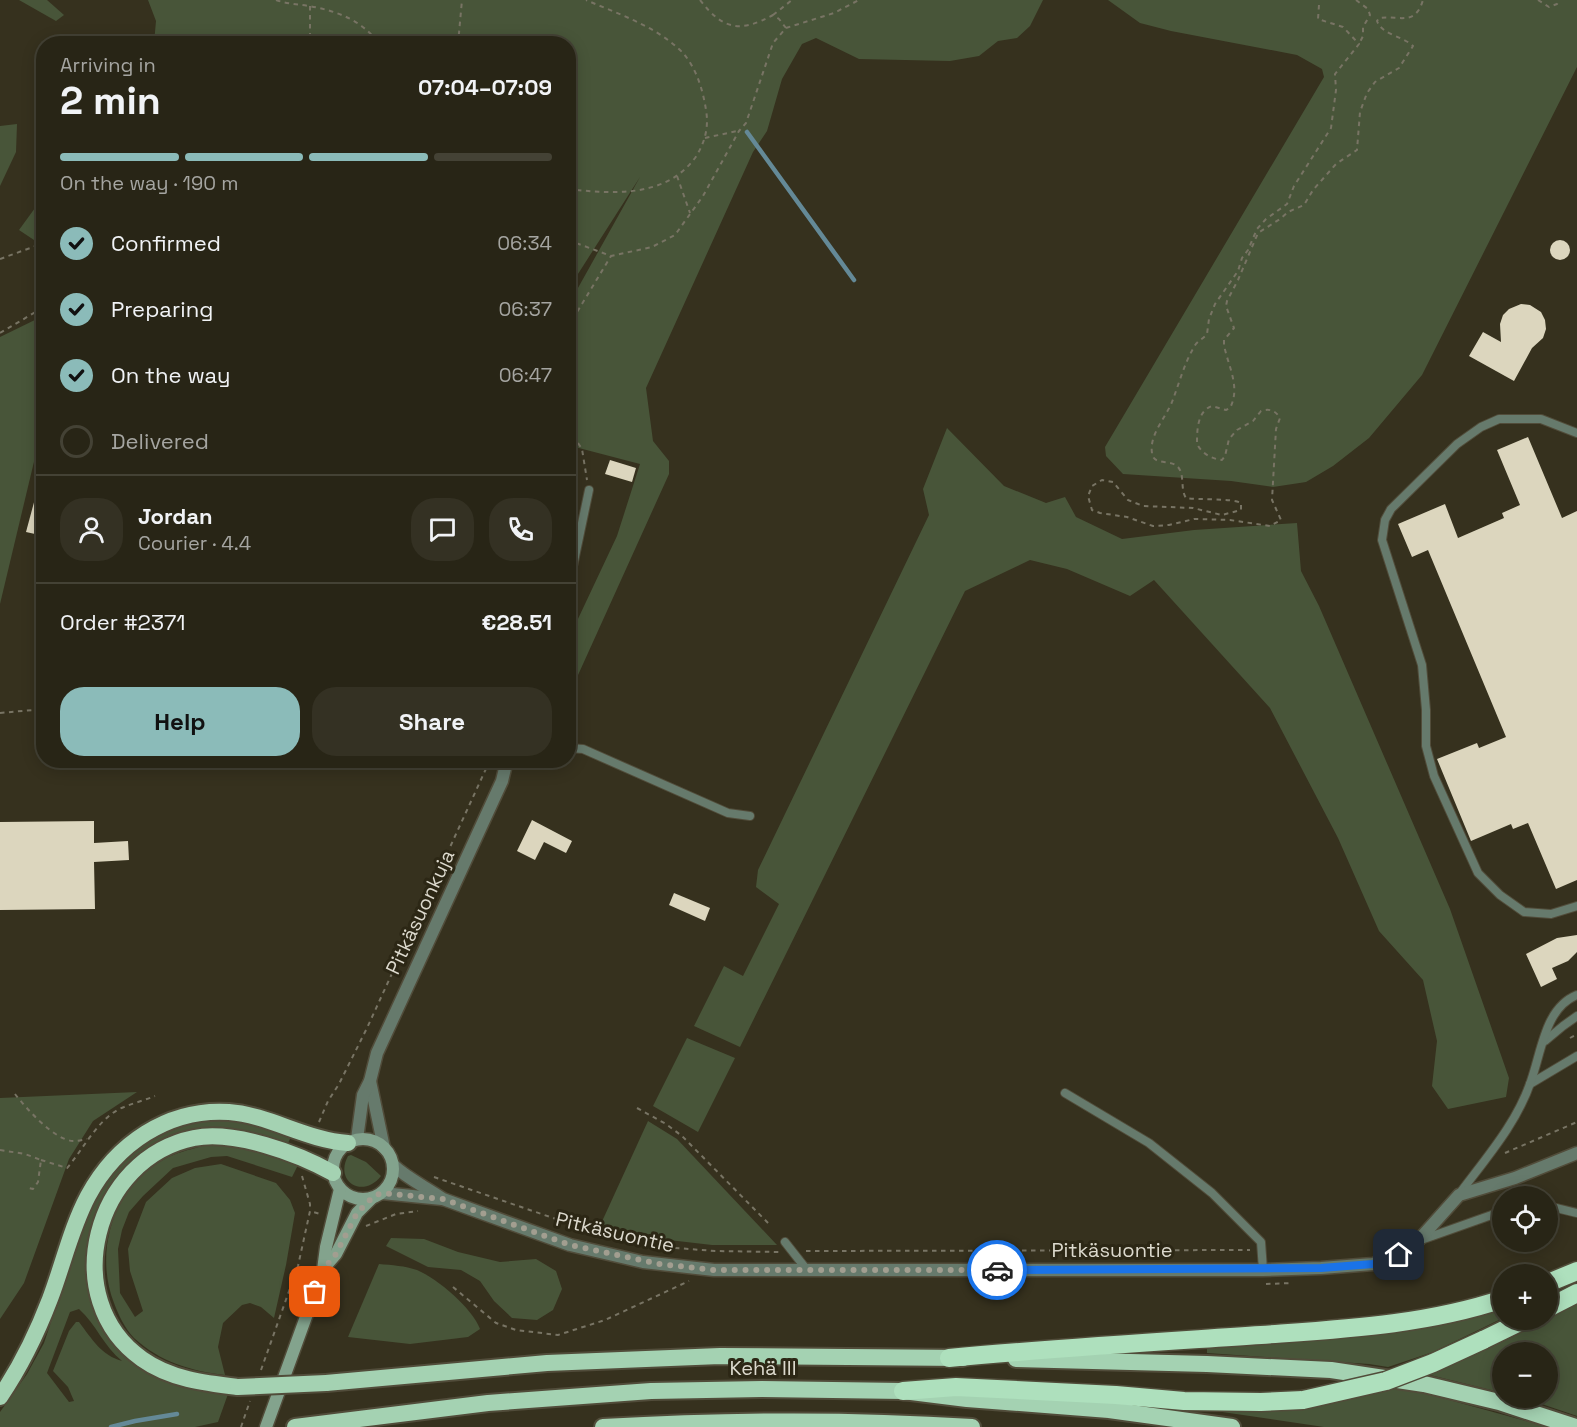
<!DOCTYPE html>
<html lang="en">
<head>
<meta charset="utf-8">
<style>
  body { margin:0; font-family:"Space Grotesk",sans-serif; background:#343123; color:#f1f3f6; height:100vh; display:flex; flex-direction:column; font-size:22px; white-space:nowrap }
  * { box-sizing:border-box; margin:0 }
  p { font-size:20px; color:#a5a5a1 }
  .icon { flex:none; width:33px; height:33px; fill:none; stroke:currentColor; stroke-width:2; stroke-linecap:round; stroke-linejoin:round }
  .map { position:relative; flex:1; overflow:hidden }
  .panel { position:absolute; left:36px; top:36px; width:540px; height:732px; display:flex; flex-direction:column; background:#282516; border-radius:24px; box-shadow:0 3px 15px #0003,0 0 0 2px #444235 }
  .panel>* { flex:none }
  .controls { position:absolute; left:1492px; top:1186px; display:grid; gap:12px }
  .controls a { display:grid; place-items:center; width:66px; height:66px; border-radius:50%; background:#282516; box-shadow:0 3px 15px #0003,0 0 0 2px #444235; font-size:30px }
  .pin { position:absolute; display:grid; place-items:center; width:51px; height:51px; color:#fff; margin:-26px; border-radius:12px; box-shadow:0 3px 9px #0006 }
  .courier { position:absolute; display:grid; place-items:center; width:60px; height:60px; margin:-30px; border:4px solid #1a73e8; border-radius:50%; background:#fff; color:#222; box-shadow:0 2px 8px #0007 }
  .head em { font-style:normal; font-weight:700 }
  .head div { display:flex; flex-direction:column-reverse }
  .head { display:flex; align-items:center; justify-content:space-between; height:102px; padding:0 24px }
  h1 { font-size:39px; font-weight:700; line-height:45px }
  .bar { display:grid; grid-template-columns:repeat(4,1fr); gap:9px 6px; align-content:center; height:72px; padding:0 24px }
  .bar i { height:8px; border-radius:4px; background:#444235 }
  .bar .on { background:#8bbbb9 }
  .bar p { grid-column:span 4 }
  .line { display:flex; align-items:center; gap:15px; padding:0 24px; border-top:2px solid #444235 }
  .line div { flex:1 }
  .round { display:grid; place-items:center; flex:none; width:63px; height:63px; border-radius:24px; background:#343123 }
  ol { padding:0 24px; list-style:none }
  li { display:flex; align-items:center; gap:18px; height:66px }
  li p { margin-inline-start:auto }
  li .icon { padding:6px; border-radius:50%; background:#8bbbb9; color:#111; stroke-width:4 }
  li:last-child { color:#a5a5a1 }
  li i { width:33px; height:33px; border:3px solid #444235; border-radius:50% }
  .primary-button { display:flex; gap:12px; margin-top:auto; padding:12px 24px }
  .primary-button a { flex:1; height:69px; border-radius:24px; background:#8bbbb9; color:#111; font-size:24px; font-weight:700; line-height:69px; text-align:center }
  .primary-button a+a { background:#343123; color:#f1f3f6 }
  .map>svg:first-child { display:block }
  .green { fill:#485539; fill-rule:evenodd }
  .lines { fill:none; stroke-linecap:round; stroke-linejoin:round }
  .stream { stroke:#648997; stroke-width:4.5 }
  .building { fill:#dcd6be }
  .service-casing { stroke:#514c3a; stroke-width:10 }
  .minor-casing { stroke:#514c3a; stroke-width:15 }
  .secondary-casing { stroke:#514c3a; stroke-width:15 }
  .trunk-casing { stroke:#514c3a; stroke-width:20 }
  .motorway-casing { stroke:#514c3a; stroke-width:21 }
  .path { stroke:#787464; stroke-width:2; stroke-dasharray:4.5 4.5; stroke-linecap:butt }
  .service { stroke:#667a6c; stroke-width:8 }
  .minor { stroke:#667a6c; stroke-width:12 }
  .secondary { stroke:#83a38d; stroke-width:12 }
  .trunk { stroke:#a4d2b2; stroke-width:16 }
  .motorway { stroke:#aee0bd; stroke-width:18 }
  .trunk-bridge-casing { stroke:#514c3a; stroke-width:20; stroke-linecap:butt }
  .motorway-bridge-casing { stroke:#514c3a; stroke-width:21; stroke-linecap:butt }
  .trunk-bridge { stroke:#a4d2b2; stroke-width:16 }
  .motorway-bridge { stroke:#aee0bd; stroke-width:18 }
  .done { stroke:#a29e90; stroke-width:6; stroke-dasharray:0 10.8 }
  .route { stroke:#1a73e8; stroke-width:8 }
  .labels { text-anchor:middle; dominant-baseline:central; stroke-width:6; stroke-linejoin:round; paint-order:stroke }
  .street-label { font-size:20px; fill:#dcd9cd; stroke:#2c2715 }
</style>
</head>
<body>
<div class="map">
<svg width="1577" height="1427" viewBox="0 0 1577 1427">
  <rect width="100%" height="100%" fill="#36311e"/>
  <!-- green -->
  <g class="green">
    <path d="M 19,0 L 47,0 L 64,15 L 56,21 Z"/>
    <path d="M 148,0 L 1043,0 L 1030,26 L 1017,38 L 998,41 L 979,56 L 950,61 L 859,59 L 816,38 L 802,44 L 782,79 L 767,131 L 753,152 L 646,388 L 653,441 L 669,461 L 669,474 L 569,695 L 569,638 L 617,536 L 640,464 L 575,447 L 569,478 L 569,304 L 640,177 L 569,288 L 568,44 L 154,43 L 156,21 Z"/>
    <path d="M 1108,0 L 1577,0 L 1577,67 L 1422,375 L 1369,438 L 1333,466 L 1306,482 L 1273,487 L 1231,481 L 1123,474 L 1106,456 L 1105,447 L 1324,77 L 1322,69 L 1297,55 L 1171,31 L 1140,23 Z"/>
    <path d="M 17,124 L 16,152 L 0,186 L 0,126 Z"/>
    <path d="M 43,197 L 43,246 L 19,230 Z"/>
    <path d="M 43,316 L 43,424 L 0,604 L 0,337 Z"/>
    <path d="M 947,428 L 1004,486 L 1046,503 L 1065,497 L 1076,517 L 1122,539 L 1194,530 L 1297,523 L 1301,571 L 1319,606 L 1450,909 L 1509,1078 L 1506,1097 L 1448,1109 L 1432,1086 L 1437,1041 L 1423,980 L 1379,931 L 1338,838 L 1270,708 L 1154,580 L 1130,596 L 1067,569 L 1030,560 L 965,591 L 740,1047 L 694,1026 L 724,966 L 743,976 L 779,904 L 756,887 L 758,870 L 929,515 L 923,489 Z"/>
    <path d="M 687,1038 L 735,1058 L 698,1132 L 653,1106 Z"/>
    <path d="M 137,1092 L 93,1121 L 69,1159 L 24,1283 L 0,1319 L 0,1098 Z"/>
    <path d="M 215,1118 L 236,1120 L 291,1137 L 287,1145 C 265,1137 241,1127 216,1128 C 159,1131 116,1166 95,1218 C 90,1233 85,1252 87,1268 C 89,1276 95,1285 99,1293 C 108,1312 117,1332 126,1351 L 228,1394 L 218,1422 L 195,1427 L 0,1427 L 0,1412 L 27,1374 L 44,1343 L 84,1223 L 95,1197 L 120,1159 L 168,1127 ZM 79,1309 C 96,1324 104,1347 122,1361 C 101,1355 92,1339 79,1322 L 76,1322 L 69,1331 L 53,1371 L 68,1387 L 74,1401 L 69,1402 L 47,1373 L 70,1312 Z"/>
    <path d="M 648,1121 L 677,1139 L 777,1245 L 712,1245 L 643,1237 L 599,1228 Z"/>
    <path d="M 202,1146 L 238,1146 L 298,1165 L 292,1177 L 227,1156 L 211,1157 L 173,1168 L 143,1196 L 129,1212 L 122,1230 L 118,1249 L 120,1293 L 135,1317 L 143,1311 L 130,1271 L 128,1249 L 146,1202 L 172,1178 L 195,1168 L 221,1164 L 276,1183 L 290,1200 L 295,1213 L 286,1265 L 274,1318 L 261,1307 L 250,1303 L 242,1305 L 223,1323 L 218,1347 L 225,1375 C 191,1371 160,1362 134,1338 C 125,1329 118,1314 114,1303 C 94,1252 113,1187 163,1160 C 174,1153 189,1150 202,1146 Z"/>
    <path d="M 351,1155 L 366,1162 L 381,1176 C 363,1199 334,1182 348,1156 Z"/>
    <path d="M 391,1238 L 424,1239 L 458,1252 L 500,1262 L 536,1259 L 556,1271 L 562,1289 L 553,1310 L 537,1320 L 512,1318 L 494,1301 L 480,1281 L 461,1270 L 428,1267 L 386,1246 Z"/>
    <path d="M 379,1264 C 392,1265 405,1266 417,1270 C 438,1279 472,1308 480,1329 L 468,1337 L 410,1344 L 348,1337 Z"/>
    <path d="M 1577,1298 L 1577,1416 L 1524,1398 L 1548,1398 L 1548,1353 L 1503,1353 L 1503,1393 L 1426,1374 L 1475,1353 L 1537,1320 L 1548,1320 L 1548,1314 Z"/>
    <path d="M 1503,1304 L 1503,1318 L 1433,1352 L 1388,1367 L 1369,1364 L 1207,1353 L 1207,1343 Z"/>
    <path d="M 1387,1387 L 1413,1390 L 1548,1427 L 1324,1427 L 1195,1408 Z"/>
  </g>
  <g class="lines">
    <!-- stream -->
    <g class="stream">
      <path d="M 747,132 L 854,280"/>
      <path d="M 111,1427 L 135,1421 L 177,1414"/>
    </g>
  </g>
  <!-- building -->
  <g class="building">
    <circle cx="1560" cy="250" r="10"/>
    <path d="M 1521,304 L 1530,305 L 1541,312 L 1545,320 L 1546,329 L 1543,338 L 1532,348 L 1514,381 L 1469,356 L 1483,332 L 1501,342 L 1500,324 L 1503,315 L 1509,309 Z"/>
    <path d="M 1528,437 L 1562,518 L 1577,511 L 1577,880 L 1556,889 L 1528,823 L 1513,829 L 1511,824 L 1471,841 L 1437,759 L 1477,743 L 1479,748 L 1506,737 L 1428,550 L 1412,557 L 1398,524 L 1445,504 L 1458,538 L 1504,518 L 1502,513 L 1520,505 L 1497,450 Z"/>
    <path d="M 610,460 L 636,468 L 632,482 L 605,474 Z"/>
    <path d="M 40,480 L 44,481 L 44,536 L 26,532 Z"/>
    <path d="M 532,820 L 572,841 L 566,853 L 544,842 L 535,860 L 517,851 Z"/>
    <path d="M 94,821 L 94,843 L 128,841 L 129,860 L 94,862 L 95,909 L 0,910 L 0,822 Z"/>
    <path d="M 674,893 L 710,908 L 705,921 L 669,905 Z"/>
    <path d="M 1577,935 L 1577,952 L 1568,961 L 1552,968 L 1557,979 L 1541,987 L 1526,954 L 1557,938 Z"/>
  </g>
  <g class="lines">
    <!-- service casing -->
    <g class="service-casing">
      <g id="service">
        <path d="M 1577,433 L 1541,419 L 1499,419 L 1481,427 L 1457,444 L 1391,509 L 1385,520 L 1382,540 L 1422,665 L 1426,710 L 1426,746 L 1434,776 L 1478,873 L 1500,895 L 1524,912 L 1551,914 L 1577,906"/>
        <path d="M 568,590 L 589,490"/>
        <path d="M 568,748 L 583,749 L 728,813 L 750,816"/>
        <path d="M 1545,1041 L 1563,1026 L 1577,1016"/>
        <path d="M 1530,1084 L 1577,1056"/>
        <path d="M 1065,1093 L 1149,1143 L 1212,1193 L 1261,1242 L 1263,1270"/>
        <path d="M 1460,1193 C 1486,1158 1517,1123 1531,1081 C 1542,1050 1545,1008 1577,995"/>
        <path d="M 1548,1206 L 1577,1213"/>
        <path d="M 1421,1240 L 1503,1211"/>
        <path d="M 785,1242 L 807,1270"/>
      </g>
    </g>
    <!-- minor casing -->
    <g class="minor-casing">
      <g id="minor">
        <path d="M 370,1081 L 384,1148"/>
        <path d="M 357,1139 L 363,1095 L 370,1081 L 377,1053 L 502,781 L 507,760"/>
        <path d="M 393,1165 C 408,1179 426,1187 443,1199 L 570,1245 L 643,1262 L 714,1270 L 1263,1270 L 1321,1268 L 1373,1264 L 1399,1255 L 1417,1242 L 1459,1195 L 1515,1178 L 1577,1153"/>
        <path d="M 382,1193 L 442,1199"/>
      </g>
    </g>
    <!-- secondary casing -->
    <g class="secondary-casing">
      <g id="secondary">
        <circle cx="363" cy="1169" r="30"/>
        <path d="M 323,1269 L 336,1254 L 357,1213 L 372,1198"/>
        <path d="M 266,1427 L 323,1270 L 326,1247 L 340,1189"/>
      </g>
    </g>
    <!-- trunk casing -->
    <g class="trunk-casing">
      <g id="trunk">
        <path d="M 1016,1359 L 1207,1364 L 1331,1370 L 1424,1384 L 1499,1402 L 1576,1427"/>
        <path d="M 326,1383 L 547,1363 L 720,1356 L 963,1358"/>
        <path d="M 238,1387 C 204,1383 170,1379 142,1359 C 57,1299 94,1158 194,1138 C 234,1130 297,1153 333,1173"/>
        <path d="M 0,1397 C 21,1366 37,1333 50,1299 C 63,1265 71,1228 88,1196 C 116,1144 168,1108 229,1112 C 269,1115 306,1140 348,1143"/>
        <path d="M 295,1427 L 488,1403 L 651,1391 L 762,1389 L 903,1391 L 967,1399 L 1109,1410 L 1232,1427"/>
        <path d="M 603,1427 C 725,1420 849,1419 972,1427"/>
      </g>
    </g>
    <!-- motorway casing -->
    <g class="motorway-casing">
      <g id="motorway">
        <path d="M 1548,1283 L 1577,1271"/>
        <path d="M 1548,1308 L 1577,1293"/>
        <path d="M 1483,1340 L 1524,1320"/>
        <path d="M 949,1358 C 1053,1348 1157,1342 1261,1335 C 1343,1329 1425,1325 1503,1299"/>
        <path d="M 903,1391 L 956,1387 L 1116,1395 L 1184,1401 L 1261,1402 L 1303,1400"/>
      </g>
    </g>
    <!-- path -->
    <g class="path">
      <path d="M 276,0 C 287,4 298,4 309,6 C 337,11 362,20 379,44"/>
      <path d="M 700,0 C 723,30 740,33 773,15 L 779,19 L 786,28"/>
      <path d="M 1356,0 L 1368,9 L 1370,15 L 1363,27 L 1363,36 L 1359,44"/>
      <path d="M 1538,0 L 1549,7 L 1557,4 L 1559,0"/>
      <path d="M 1319,5 L 1318,19 L 1343,27 L 1359,44 L 1335,74 L 1336,90 L 1331,128 L 1294,186 L 1287,204 L 1266,219 L 1257,229 L 1248,250 L 1242,258 L 1238,271 L 1215,304 L 1209,319 L 1207,334 C 1203,339 1197,341 1194,347 C 1184,364 1179,384 1172,402 C 1166,417 1149,435 1152,453 C 1153,466 1171,459 1178,467 C 1185,475 1180,489 1186,498 C 1199,500 1232,498 1241,503 L 1241,510 L 1222,515 L 1193,508 L 1143,506 L 1128,500 L 1113,482 L 1102,480 L 1092,486 L 1088,496 L 1092,510 L 1100,513 L 1127,517 L 1153,526 L 1169,525 L 1194,519 L 1230,520 L 1270,526 L 1281,520 L 1272,500 L 1276,429 L 1280,418 C 1276,411 1270,408 1261,411 L 1253,421 L 1237,430 L 1229,439 L 1225,456 L 1222,460 C 1212,459 1202,454 1197,444 C 1197,431 1197,411 1212,406 L 1226,410 L 1230,408 C 1241,387 1228,366 1224,345 L 1224,340 L 1234,328 L 1226,306 L 1227,301 L 1238,280 L 1258,233 L 1280,219 L 1288,212 L 1304,205 L 1313,190 L 1336,164 L 1357,150 L 1360,112 L 1367,93 L 1375,82 L 1399,68 L 1413,46 C 1403,36 1382,35 1377,21 L 1379,18 C 1399,15 1415,27 1423,0"/>
      <path d="M 310,6 L 310,44"/>
      <path d="M 773,15 L 792,0"/>
      <path d="M 458,44 L 462,0"/>
      <path d="M 705,138 L 737,131"/>
      <path d="M 677,176 L 690,213"/>
      <path d="M 568,189 C 613,194 665,198 695,158 C 705,143 709,127 706,110 C 703,90 696,67 682,52 C 656,26 618,14 586,0"/>
      <path d="M 568,240 L 611,256 L 652,247 L 675,235 L 703,196 L 739,131 L 746,123 L 773,43 L 786,28 L 834,13 L 859,0"/>
      <path d="M 0,259 L 44,243"/>
      <path d="M 568,327 L 611,256"/>
      <path d="M 0,333 L 44,307"/>
      <path d="M 568,428 L 582,449 L 587,480"/>
      <path d="M 0,713 L 44,709"/>
      <path d="M 1570,1038 L 1577,1034"/>
      <path d="M 15,1094 C 26,1108 54,1140 73,1141 C 77,1141 82,1140 87,1139"/>
      <path d="M 637,1108 L 666,1124 L 682,1136 L 771,1226"/>
      <path d="M 319,1122 L 328,1101 L 339,1084 L 367,1028 L 490,760"/>
      <path d="M 0,1150 L 25,1154 L 41,1160 L 38,1182 L 33,1189 L 29,1188"/>
      <path d="M 1505,1153 L 1577,1122"/>
      <path d="M 41,1160 L 67,1168 C 83,1150 99,1116 124,1107 C 134,1103 145,1100 155,1096"/>
      <path d="M 302,1176 L 310,1204 L 310,1211"/>
      <path d="M 434,1177 L 614,1239 L 663,1247 L 715,1251 L 779,1252"/>
      <path d="M 366,1226 L 396,1214 L 418,1211"/>
      <path d="M 806,1251 L 1250,1250"/>
      <path d="M 1266,1284 L 1293,1283"/>
      <path d="M 453,1287 L 496,1323 L 516,1330 L 558,1335 L 605,1320 L 689,1281"/>
      <path d="M 261,1370 L 298,1266 L 310,1211 L 320,1214"/>
      <path d="M 241,1427 L 250,1401"/>
    </g>
    <!-- service -->
    <use href="#service" class="service"/>
    <!-- minor -->
    <use href="#minor" class="minor"/>
    <!-- secondary -->
    <use href="#secondary" class="secondary"/>
    <!-- trunk -->
    <use href="#trunk" class="trunk"/>
    <!-- motorway -->
    <use href="#motorway" class="motorway"/>
    <!-- trunk-bridge casing -->
    <g class="trunk-bridge-casing">
      <path id="trunk-bridge" d="M 238,1387 L 326,1383"/>
    </g>
    <!-- motorway-bridge casing -->
    <g class="motorway-bridge-casing">
      <path id="motorway-bridge" d="M 1303,1400 L 1386,1381 L 1433,1363 L 1483,1340"/>
    </g>
    <!-- trunk-bridge -->
    <use href="#trunk-bridge" class="trunk-bridge"/>
    <!-- motorway-bridge -->
    <use href="#motorway-bridge" class="motorway-bridge"/>
  </g>
  <g class="lines">
    <!-- done -->
    <path class="done" d="M 315,1292 L 323,1270 L 336,1254 L 357,1213 L 372,1198 L 381,1193 L 443,1199 L 570,1245 L 660,1264 L 714,1270 L 997,1270"/>
    <!-- route -->
    <path class="route" d="M 997,1270 L 1321,1268 L 1373,1264 L 1399,1255"/>
  </g>
  <g class="labels">
    <!-- street labels -->
    <g class="street-label">
      <text transform="translate(420 912) rotate(-65)">Pitkäsuonkuja</text>
      <text transform="translate(615 1232) rotate(13)">Pitkäsuontie</text>
      <text x="1112" y="1250">Pitkäsuontie</text>
      <text x="763" y="1368">Kehä III</text>
    </g>
  </g>
</svg>
<div class="controls">
<a><svg class="icon" aria-label="locate" viewBox="0 0 24 24"><circle cx="12" cy="12" r="6"/><path d="M12 2v4M12 18v4M2 12h4M18 12h4"/></svg></a>
<a>+</a>
<a>−</a>
</div>
<div class="pin" style="left:315px;top:1292px;background:#ea580c"><svg class="icon" aria-label="bag" viewBox="0 0 24 24"><path d="M5 8h14l-1 12H6zM9 8a3 3 0 0 1 6 0"/></svg></div>
<div class="pin" style="left:1399px;top:1255px;background:#1f2937"><svg class="icon" aria-label="home" viewBox="0 0 24 24"><path d="M3 11l9-7 9 7M6 9v11h12V9"/></svg></div>
<div class="courier" style="left:997px;top:1270px"><svg class="icon" aria-label="car" viewBox="0 0 24 24"><path d="M5 17H2v-5l4-1 3-4h7l3 4 3 1v5h-3M9 17h6M6 11h13"/><circle cx="7" cy="17" r="2"/><circle cx="17" cy="17" r="2"/></svg></div>
<section class="panel">
<div class="head"><div><h1>2 min</h1><p>Arriving in</p></div><em>07:04–07:09</em></div>
<div class="bar"><i class="on"></i><i class="on"></i><i class="on"></i><i></i><p>On the way · 190 m</p></div>
<ol>
<li><svg class="icon" aria-label="check" viewBox="0 0 24 24"><path d="M5 12l5 5 9-10"/></svg>Confirmed<p>06:34</p></li>
<li><svg class="icon" aria-label="check" viewBox="0 0 24 24"><path d="M5 12l5 5 9-10"/></svg>Preparing<p>06:37</p></li>
<li><svg class="icon" aria-label="check" viewBox="0 0 24 24"><path d="M5 12l5 5 9-10"/></svg>On the way<p>06:47</p></li>
<li><i></i>Delivered</li>
</ol>
<div class="line" style="height:108px"><a class="round"><svg class="icon" aria-label="person" viewBox="0 0 24 24"><circle cx="12" cy="8" r="4"/><path d="M4 21q1-7 8-7t8 7"/></svg></a><div><b>Jordan</b><p>Courier · 4.4</p></div><a class="round"><svg class="icon" aria-label="chat" viewBox="0 0 24 24"><path d="M4 5h16v11H9l-5 4z"/></svg></a><a class="round"><svg class="icon" aria-label="phone" viewBox="0 0 24 24"><path d="M5 4h4l2 5-3 2q2 4 5 5l2-3 5 2v4C11 20 4 13 5 4z"/></svg></a></div>
<div class="line" style="height:78px"><div>Order #2371</div><b>€28.51</b></div>
<div class="primary-button"><a>Help</a><a>Share</a></div>
</section>
</div>
</body>
</html>
